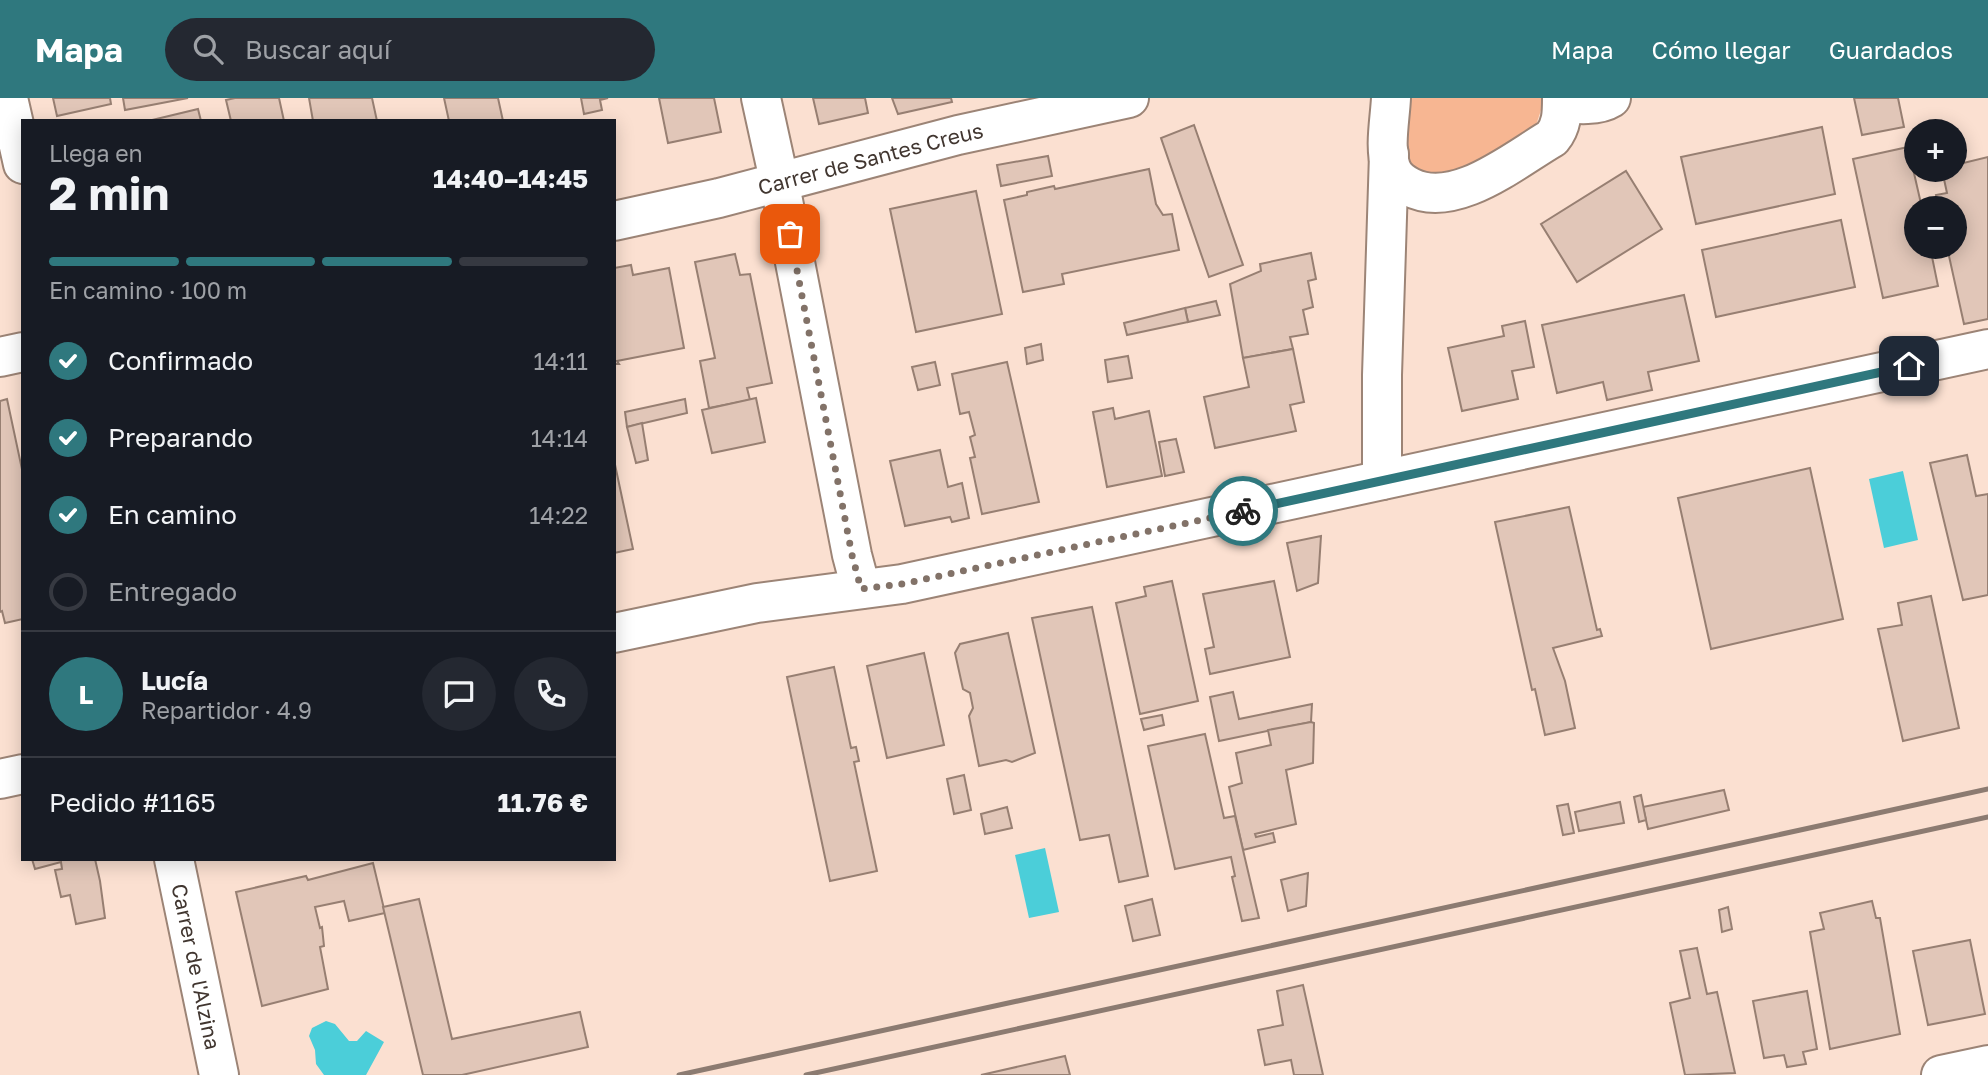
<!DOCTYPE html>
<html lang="es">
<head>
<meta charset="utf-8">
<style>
  body { margin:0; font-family:"Golos Text",sans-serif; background:#242831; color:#f1f3f6; height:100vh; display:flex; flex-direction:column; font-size:26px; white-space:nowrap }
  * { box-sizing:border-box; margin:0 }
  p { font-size:23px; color:#9ea1a6 }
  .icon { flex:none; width:38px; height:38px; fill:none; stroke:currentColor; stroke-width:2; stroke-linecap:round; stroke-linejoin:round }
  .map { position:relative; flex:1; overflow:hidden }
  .side { position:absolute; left:21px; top:21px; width:595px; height:742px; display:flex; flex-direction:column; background:#171b24; border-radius:0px; box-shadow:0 4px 18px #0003 }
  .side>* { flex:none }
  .buttons { position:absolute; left:1904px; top:21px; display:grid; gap:14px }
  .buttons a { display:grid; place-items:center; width:63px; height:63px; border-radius:50%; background:#171b24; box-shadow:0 4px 18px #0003; font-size:35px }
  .pin { position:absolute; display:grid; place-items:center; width:60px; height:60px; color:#fff; margin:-30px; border-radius:14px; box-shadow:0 4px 10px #0006 }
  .courier { position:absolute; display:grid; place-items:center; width:70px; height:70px; margin:-35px; border:5px solid #2f787e; border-radius:50%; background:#fff; color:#222; box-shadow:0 2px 9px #0007 }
  .summary em { font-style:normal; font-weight:700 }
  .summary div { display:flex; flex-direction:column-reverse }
  .summary { display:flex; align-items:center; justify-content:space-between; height:119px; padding:0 28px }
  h1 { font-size:46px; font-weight:700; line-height:52px }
  .bar { display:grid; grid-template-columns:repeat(4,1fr); gap:10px 7px; align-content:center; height:84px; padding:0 28px }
  .bar i { height:9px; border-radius:5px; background:#363941 }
  .bar .selected { background:#2f787e }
  .bar p { grid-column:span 4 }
  .line { display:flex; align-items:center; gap:18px; padding:0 28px; border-top:2px solid #363941 }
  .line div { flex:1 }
  .round { display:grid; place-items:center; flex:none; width:74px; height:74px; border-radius:37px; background:#242831 }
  ol { padding:0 28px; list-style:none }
  li { display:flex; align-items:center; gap:21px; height:77px }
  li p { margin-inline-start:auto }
  li .icon { padding:7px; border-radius:50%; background:#2f787e; color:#fff; stroke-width:4 }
  li:last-child { color:#9ea1a6 }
  li i { width:38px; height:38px; border:4px solid #363941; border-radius:50% }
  header { display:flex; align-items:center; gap:42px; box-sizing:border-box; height:98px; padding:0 35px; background:#2f787e; color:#fff }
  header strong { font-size:33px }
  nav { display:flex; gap:38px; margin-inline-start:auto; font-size:24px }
  .search { width:490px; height:63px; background:#242831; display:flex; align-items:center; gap:18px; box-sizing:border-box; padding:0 24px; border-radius:38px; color:#9ea1a6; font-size:26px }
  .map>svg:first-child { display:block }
  .green { fill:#f7b692 }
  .water { fill:#4bced9 }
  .building { fill:#e1c6b8; stroke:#977f72; stroke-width:2 }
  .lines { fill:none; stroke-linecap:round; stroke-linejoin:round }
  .minor-casing { stroke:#9c8476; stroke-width:42 }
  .minor { stroke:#fff; stroke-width:38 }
  .rail { stroke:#8c7b71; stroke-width:5 }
  .done { stroke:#827268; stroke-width:7; stroke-dasharray:0 12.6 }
  .route { stroke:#2f787e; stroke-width:9 }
  .labels { text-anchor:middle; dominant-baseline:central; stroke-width:7; stroke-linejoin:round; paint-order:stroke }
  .street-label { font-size:21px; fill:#413630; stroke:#fcf1eb }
</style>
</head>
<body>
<header>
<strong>Mapa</strong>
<div class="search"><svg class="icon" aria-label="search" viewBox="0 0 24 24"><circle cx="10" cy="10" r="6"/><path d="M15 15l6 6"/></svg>Buscar aquí</div>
<nav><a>Mapa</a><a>Cómo llegar</a><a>Guardados</a></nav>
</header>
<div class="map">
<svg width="1988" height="977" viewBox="0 0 1988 977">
  <rect width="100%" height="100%" fill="#fbe0d1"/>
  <!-- green -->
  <path class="green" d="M 1404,0 L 1541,0 L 1543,6 L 1535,30 L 1446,82 L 1429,82 L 1406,65 Z"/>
  <!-- water -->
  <g class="water">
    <path d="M 1903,373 L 1918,442 L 1884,450 L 1869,381 Z"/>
    <path d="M 1045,750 L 1059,814 L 1029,820 L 1015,757 Z"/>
    <path d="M 326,923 L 335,926 L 349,943 L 357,943 L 366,933 L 384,944 L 366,977 L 324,977 L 316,966 L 315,952 L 309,938 L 312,930 Z"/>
  </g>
  <!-- building -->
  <g class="building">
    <path d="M 53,0 L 110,0 L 111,6 L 57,18 Z"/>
    <path d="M 123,0 L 188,0 L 125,12 Z"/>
    <path d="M 235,0 L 279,0 L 284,23 L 231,23 L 226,2 Z"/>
    <path d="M 309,0 L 372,0 L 377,23 L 313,23 Z"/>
    <path d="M 444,0 L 498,0 L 503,23 L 449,23 Z"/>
    <path d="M 581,0 L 608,0 L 600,2 L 602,12 L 584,16 Z"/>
    <path d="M 659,0 L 714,0 L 721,34 L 668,45 Z"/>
    <path d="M 813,0 L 865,0 L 868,15 L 819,26 Z"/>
    <path d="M 892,0 L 951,0 L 952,4 L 898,16 Z"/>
    <path d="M 1854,0 L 1898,0 L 1904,29 L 1862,37 Z"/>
    <path d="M 198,11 L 201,23 L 148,23 Z"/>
    <path d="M 1194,27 L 1243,167 L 1209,179 L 1161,40 Z"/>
    <path d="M 1822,29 L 1835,96 L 1696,126 L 1681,59 Z"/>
    <path d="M 1908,49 L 1922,110 L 1916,110 L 1916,149 L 1930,149 L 1938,188 L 1883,200 L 1853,61 Z"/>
    <path d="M 1048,58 L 1052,78 L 1001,88 L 997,67 Z"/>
    <path d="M 1988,59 L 1988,221 L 1964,226 L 1947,149 L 1955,149 L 1955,110 L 1939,110 L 1936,97 L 1947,95 L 1942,72 L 1955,72 L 1955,67 Z"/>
    <path d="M 1149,71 L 1156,106 L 1163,117 L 1172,116 L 1179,152 L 1062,176 L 1064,186 L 1023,194 L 1004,102 L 1027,97 L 1027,94 L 1054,88 L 1055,91 Z"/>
    <path d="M 1626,73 L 1662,131 L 1577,184 L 1541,126 Z"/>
    <path d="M 976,93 L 1002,216 L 916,234 L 890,111 Z"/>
    <path d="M 1841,122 L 1855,189 L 1716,219 L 1702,152 Z"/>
    <path d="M 1311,155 L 1316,181 L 1308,183 L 1313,209 L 1303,212 L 1308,236 L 1290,239 L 1293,251 L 1243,260 L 1230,186 L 1261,173 L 1260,166 Z"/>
    <path d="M 735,156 L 740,177 L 750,176 L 772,285 L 747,290 L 750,302 L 709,310 L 700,263 L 715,260 L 695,164 Z"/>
    <path d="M 631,167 L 633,177 L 669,170 L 684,250 L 617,263 L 619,266 L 614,266 L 614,170 Z"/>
    <path d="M 1684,197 L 1699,263 L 1648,274 L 1652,292 L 1607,302 L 1603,284 L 1557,295 L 1542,227 Z"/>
    <path d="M 1216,203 L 1220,217 L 1188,224 L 1185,210 Z"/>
    <path d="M 1185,210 L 1188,224 L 1127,237 L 1124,225 Z"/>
    <path d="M 1525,223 L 1534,269 L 1512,273 L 1518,301 L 1462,313 L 1448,250 L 1504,238 L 1502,228 Z"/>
    <path d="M 1041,246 L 1043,262 L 1027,266 L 1025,250 Z"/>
    <path d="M 1293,251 L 1304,304 L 1290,307 L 1296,333 L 1215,350 L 1204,299 L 1249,289 L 1243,260 Z"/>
    <path d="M 1128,258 L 1132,280 L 1108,284 L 1105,262 Z"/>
    <path d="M 935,264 L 940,287 L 918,292 L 912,269 Z"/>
    <path d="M 1007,264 L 1039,404 L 982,416 L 970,360 L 975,359 L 970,339 L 975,337 L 969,314 L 960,316 L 952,276 Z"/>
    <path d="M 756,300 L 765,344 L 712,355 L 702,312 Z"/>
    <path d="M 7,301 L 23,376 L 23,521 L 5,525 L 2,513 L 0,514 L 0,303 Z"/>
    <path d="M 685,301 L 687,315 L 627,329 L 625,314 Z"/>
    <path d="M 1113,310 L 1115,321 L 1149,313 L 1162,378 L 1107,389 L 1093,314 Z"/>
    <path d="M 642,325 L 648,362 L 636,365 L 627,329 Z"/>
    <path d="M 1176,341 L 1184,374 L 1165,378 L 1159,344 Z"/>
    <path d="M 940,352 L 948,389 L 962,385 L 969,420 L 952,424 L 950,419 L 905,428 L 890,363 Z"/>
    <path d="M 1967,357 L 1976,398 L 1988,396 L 1988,497 L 1963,502 L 1930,365 Z"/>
    <path d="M 614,362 L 633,451 L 614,455 Z"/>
    <path d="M 1810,370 L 1843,521 L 1711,551 L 1678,400 Z"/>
    <path d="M 1569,409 L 1597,532 L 1600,531 L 1602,538 L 1553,550 L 1565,583 L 1575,630 L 1545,637 L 1535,591 L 1532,592 L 1495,424 Z"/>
    <path d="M 1321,438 L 1318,485 L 1297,493 L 1287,445 Z"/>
    <path d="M 1172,483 L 1198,603 L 1140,616 L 1116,505 L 1146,498 L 1144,489 Z"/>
    <path d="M 1274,483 L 1290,559 L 1210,576 L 1205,551 L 1214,549 L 1203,496 Z"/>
    <path d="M 1931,498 L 1959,630 L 1903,643 L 1878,531 L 1902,527 L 1898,505 Z"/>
    <path d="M 1092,509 L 1148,778 L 1119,784 L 1109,737 L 1080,742 L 1032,520 Z"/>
    <path d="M 1008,535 L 1035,655 L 1012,664 L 1006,662 L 979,668 L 969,618 L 973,610 L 970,595 L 963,591 L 955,555 L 960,546 Z"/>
    <path d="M 924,555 L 944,647 L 887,660 L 867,568 Z"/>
    <path d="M 834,569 L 851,650 L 856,649 L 859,663 L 854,664 L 877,773 L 830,783 L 787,579 Z"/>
    <path d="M 1233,594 L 1239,621 L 1312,606 L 1311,624 L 1219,643 L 1210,599 Z"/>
    <path d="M 1162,617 L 1164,627 L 1144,632 L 1141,621 Z"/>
    <path d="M 1311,624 L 1314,625 L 1313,665 L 1286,672 L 1296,726 L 1255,736 L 1256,739 L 1273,735 L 1275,744 L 1243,752 L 1229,689 L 1242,685 L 1236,655 L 1271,647 L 1268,632 Z"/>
    <path d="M 1205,636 L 1224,720 L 1235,718 L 1259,820 L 1242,823 L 1232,779 L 1235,778 L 1231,759 L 1175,771 L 1148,648 Z"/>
    <path d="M 964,677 L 971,712 L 954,716 L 947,681 Z"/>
    <path d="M 1724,692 L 1729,712 L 1648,731 L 1643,709 Z"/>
    <path d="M 1641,697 L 1646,722 L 1639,724 L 1634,699 Z"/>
    <path d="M 1620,704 L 1624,725 L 1579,733 L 1575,714 Z"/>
    <path d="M 1568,706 L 1574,735 L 1563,737 L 1557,708 Z"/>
    <path d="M 1007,709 L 1012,730 L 985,736 L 981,716 Z"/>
    <path d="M 32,761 L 95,761 L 100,783 L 105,820 L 76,826 L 70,797 L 61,799 L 55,772 L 62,771 L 61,764 L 35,771 Z"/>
    <path d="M 373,765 L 385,815 L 349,823 L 344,803 L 315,809 L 320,830 L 322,829 L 324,848 L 320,849 L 328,891 L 262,908 L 236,794 L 306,778 L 308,782 Z"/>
    <path d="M 1308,775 L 1306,808 L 1288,813 L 1281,782 Z"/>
    <path d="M 419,801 L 452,941 L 580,914 L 588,949 L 462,977 L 423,977 L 383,809 Z"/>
    <path d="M 1152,801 L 1160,837 L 1133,843 L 1125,808 Z"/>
    <path d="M 1872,803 L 1876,820 L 1880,820 L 1900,936 L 1830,951 L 1810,834 L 1824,831 L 1820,815 Z"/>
    <path d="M 1728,809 L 1732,831 L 1722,834 L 1719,812 Z"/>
    <path d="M 1970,842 L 1985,916 L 1928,927 L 1913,853 Z"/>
    <path d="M 1697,850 L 1707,896 L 1717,894 L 1735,975 L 1685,977 L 1670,905 L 1690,900 L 1680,853 Z"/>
    <path d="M 1303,887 L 1323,977 L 1294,977 L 1291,962 L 1265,967 L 1258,932 L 1283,927 L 1277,893 Z"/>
    <path d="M 1807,893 L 1817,951 L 1803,954 L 1806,966 L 1787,969 L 1784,957 L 1764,960 L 1753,903 Z"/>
    <path d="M 1065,958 L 1070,977 L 981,977 Z"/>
  </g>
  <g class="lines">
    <!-- minor casing -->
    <g class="minor-casing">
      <g id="minor">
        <path d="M 8,0 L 23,66"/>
        <path d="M 761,0 L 779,82 L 852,457 L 861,491"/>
        <path d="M 1391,0 C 1390,21 1384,50 1391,70 C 1394,79 1402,85 1410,89 C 1455,112 1514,62 1552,40 C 1562,28 1562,15 1562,0"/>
        <path d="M 1562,4 C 1577,7 1598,8 1611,0"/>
        <path id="s1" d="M 614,123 L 719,100 L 958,37 L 1129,0"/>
        <path d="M 0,259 L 23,254"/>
        <path d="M 1382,382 L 1382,277 L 1389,56"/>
        <path d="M 614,535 L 757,505 L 902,486 L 1988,251"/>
        <path d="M 0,681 L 23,676"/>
        <path id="s2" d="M 174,761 L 219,977"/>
        <path d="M 1941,977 L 1988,967"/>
      </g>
    </g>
    <!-- minor -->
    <use href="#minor" class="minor"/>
    <!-- rail -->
    <g class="rail">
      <path d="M 679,977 L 1988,691"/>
      <path d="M 806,977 L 1988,719"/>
    </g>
  </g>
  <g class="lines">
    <!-- done -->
    <path class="done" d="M 790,136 L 852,457 L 861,491 L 902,486 L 1243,413"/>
    <!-- route -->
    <path class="route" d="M 1243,413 L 1909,268"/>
  </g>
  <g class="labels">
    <!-- street labels -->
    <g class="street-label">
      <text stroke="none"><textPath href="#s1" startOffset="264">Carrer de Santes Creus</textPath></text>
      <text stroke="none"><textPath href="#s2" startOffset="110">Carrer de l'Alzina</textPath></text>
    </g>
  </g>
</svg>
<div class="buttons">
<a>+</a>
<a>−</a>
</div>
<div class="pin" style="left:790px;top:136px;background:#ea580c"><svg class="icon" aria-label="bag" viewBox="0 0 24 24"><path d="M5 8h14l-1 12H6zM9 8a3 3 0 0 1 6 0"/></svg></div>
<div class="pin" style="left:1909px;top:268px;background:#1f2937"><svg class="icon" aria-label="home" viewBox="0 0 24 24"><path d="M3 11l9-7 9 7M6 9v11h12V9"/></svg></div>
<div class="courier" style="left:1243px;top:413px"><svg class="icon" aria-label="bike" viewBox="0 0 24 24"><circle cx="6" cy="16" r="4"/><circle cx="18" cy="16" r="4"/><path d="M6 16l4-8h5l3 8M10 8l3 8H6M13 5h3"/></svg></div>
<section class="side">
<div class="summary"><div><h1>2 min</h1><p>Llega en</p></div><em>14:40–14:45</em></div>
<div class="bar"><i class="selected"></i><i class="selected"></i><i class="selected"></i><i></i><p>En camino · 100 m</p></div>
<ol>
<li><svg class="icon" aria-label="check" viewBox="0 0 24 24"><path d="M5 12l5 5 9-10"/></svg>Confirmado<p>14:11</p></li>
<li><svg class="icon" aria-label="check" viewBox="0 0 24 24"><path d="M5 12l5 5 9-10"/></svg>Preparando<p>14:14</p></li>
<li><svg class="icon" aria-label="check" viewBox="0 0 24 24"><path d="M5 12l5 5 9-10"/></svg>En camino<p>14:22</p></li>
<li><i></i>Entregado</li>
</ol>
<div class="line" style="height:126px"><b class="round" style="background:#2f787e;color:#fff">L</b><div><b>Lucía</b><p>Repartidor · 4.9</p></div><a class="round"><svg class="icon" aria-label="chat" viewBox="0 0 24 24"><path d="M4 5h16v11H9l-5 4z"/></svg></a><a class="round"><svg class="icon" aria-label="phone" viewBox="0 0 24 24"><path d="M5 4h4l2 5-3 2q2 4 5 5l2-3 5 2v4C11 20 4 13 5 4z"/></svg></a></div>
<div class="line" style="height:91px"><div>Pedido #1165</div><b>11.76 €</b></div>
</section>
</div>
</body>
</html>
